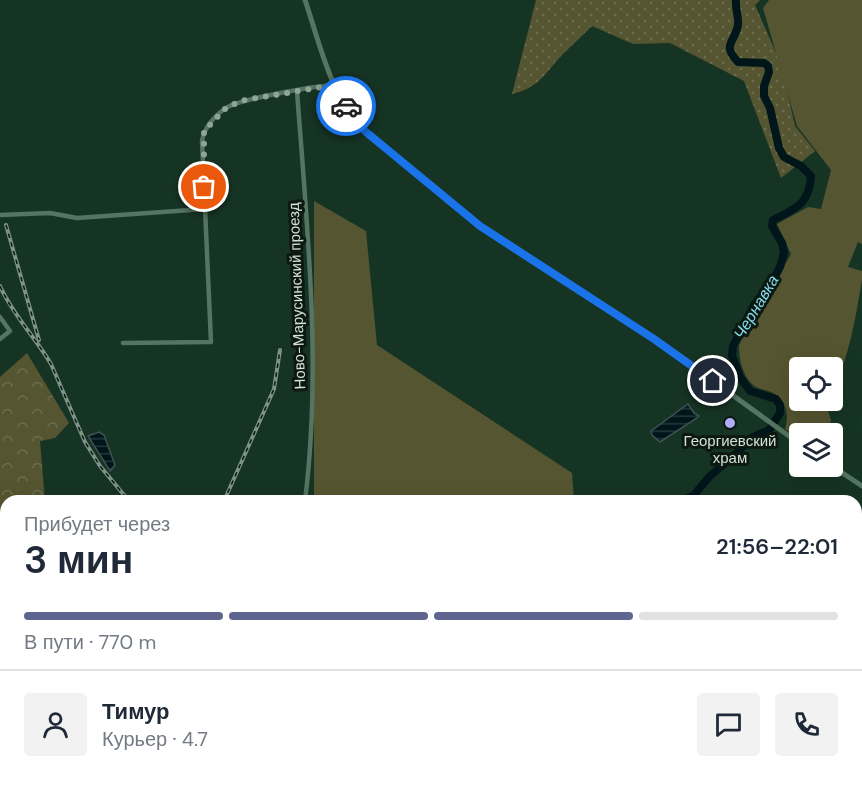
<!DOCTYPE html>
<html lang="ru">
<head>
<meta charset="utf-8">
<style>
  body { margin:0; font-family:"DM Sans",sans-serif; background:#f2f2f3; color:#1f2937; height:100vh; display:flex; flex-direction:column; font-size:22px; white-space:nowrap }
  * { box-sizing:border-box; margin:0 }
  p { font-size:20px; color:#747a83 }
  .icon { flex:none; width:33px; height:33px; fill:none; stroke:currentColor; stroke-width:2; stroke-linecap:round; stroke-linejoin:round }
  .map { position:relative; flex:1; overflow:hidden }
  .side { position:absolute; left:0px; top:495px; width:862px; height:296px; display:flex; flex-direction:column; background:#fff; border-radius:18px 18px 0 0; box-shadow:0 6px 24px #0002 }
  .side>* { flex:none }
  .fabs { position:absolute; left:789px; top:357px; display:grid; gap:12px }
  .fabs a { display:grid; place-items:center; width:54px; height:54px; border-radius:6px; background:#fff; box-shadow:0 6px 24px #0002; font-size:30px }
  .pin { position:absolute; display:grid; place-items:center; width:51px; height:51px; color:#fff; margin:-26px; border:3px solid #fff; border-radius:50%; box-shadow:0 2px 6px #0007 }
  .courier { position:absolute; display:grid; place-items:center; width:60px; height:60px; margin:-30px; border:4px solid #1a73e8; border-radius:50%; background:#fff; color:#222; box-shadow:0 2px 8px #0007 }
  .overview em { font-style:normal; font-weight:600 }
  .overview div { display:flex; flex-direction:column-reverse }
  .overview { display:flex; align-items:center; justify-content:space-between; height:102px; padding:0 24px }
  h1 { font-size:39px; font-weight:600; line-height:45px }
  .bar { display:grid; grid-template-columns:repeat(4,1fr); gap:9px 6px; align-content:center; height:72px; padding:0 24px }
  .bar i { height:8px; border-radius:4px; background:#e0e1e3 }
  .bar .on { background:#60658f }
  .bar p { grid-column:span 4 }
  .line { display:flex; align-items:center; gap:15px; padding:0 24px; border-top:2px solid #e0e1e3 }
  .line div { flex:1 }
  .round { display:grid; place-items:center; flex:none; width:63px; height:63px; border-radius:6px; background:#f2f2f3 }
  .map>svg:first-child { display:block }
  .grass { fill:url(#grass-dots) }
  .forest { fill:url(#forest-crowns) }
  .green { fill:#555531 }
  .water { fill:url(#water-rules); stroke:#3f5353; stroke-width:1.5 }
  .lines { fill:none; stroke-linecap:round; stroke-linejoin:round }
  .river { stroke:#00161a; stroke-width:8 }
  .minor { stroke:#557462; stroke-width:4.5 }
  .tertiary { stroke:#557462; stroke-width:5 }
  .secondary { stroke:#557462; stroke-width:6 }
  .rail-casing { stroke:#7c9387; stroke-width:4 }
  .rail { stroke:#0c1811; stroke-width:1.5; stroke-dasharray:4.5; stroke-linecap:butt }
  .done { stroke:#90a599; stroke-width:6; stroke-dasharray:0 10.8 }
  .route { stroke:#1a73e8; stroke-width:8 }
  .poi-dot { fill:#afaefa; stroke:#0c1811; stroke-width:2 }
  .labels { text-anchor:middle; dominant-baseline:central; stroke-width:6; stroke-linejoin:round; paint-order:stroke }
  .street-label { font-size:15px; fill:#d1e2d8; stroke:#0c1811 }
  .poi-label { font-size:15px; fill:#d1e2d8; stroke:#0c1811 }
  .water-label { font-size:16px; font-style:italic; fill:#81dbe9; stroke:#0c1811 }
</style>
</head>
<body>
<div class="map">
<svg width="862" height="790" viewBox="0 0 862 790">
  <defs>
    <pattern id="grass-dots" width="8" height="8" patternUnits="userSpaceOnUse" patternTransform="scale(1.5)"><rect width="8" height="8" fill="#555531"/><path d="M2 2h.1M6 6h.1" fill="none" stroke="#6c6d4e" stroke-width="1.8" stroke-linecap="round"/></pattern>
    <pattern id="forest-crowns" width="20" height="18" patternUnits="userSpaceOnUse" patternTransform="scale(1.5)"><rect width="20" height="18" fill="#555531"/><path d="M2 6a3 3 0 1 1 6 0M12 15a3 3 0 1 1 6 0" fill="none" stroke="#6c6d4e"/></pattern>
    <pattern id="water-rules" width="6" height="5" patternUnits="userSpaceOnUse" patternTransform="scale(1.5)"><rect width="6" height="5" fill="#00161a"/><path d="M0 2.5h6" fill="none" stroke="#24383b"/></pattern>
  </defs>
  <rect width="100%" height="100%" fill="#163424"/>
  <!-- grass -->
  <path class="grass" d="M 536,0 L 760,0 L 755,5 L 781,64 L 795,126 L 815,151 L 781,178 L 744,81 L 670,43 L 633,44 L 592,26 C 582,36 571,46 561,56 C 544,75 538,88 512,94 Z"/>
  <!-- forest -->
  <path class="forest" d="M 27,353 L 69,423 L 55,438 L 40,441 L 45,501 L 6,501 L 6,540 L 0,540 L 0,377 Z"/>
  <!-- green -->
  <g class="green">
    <path d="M 769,0 L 862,0 L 862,244 L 858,242 L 848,267 L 862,271 L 862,279 C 856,317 849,356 833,391 L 832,368 L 800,368 L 800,400 L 828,401 L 826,405 L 831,420 L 828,433 L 800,434 L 799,439 L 785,429 C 789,417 787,402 775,394 C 769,390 759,390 753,385 C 742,375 739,359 739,345 L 791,254 L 777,224 L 808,207 L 821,209 L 831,170 L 797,126 L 763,8 Z"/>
    <path d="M 314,201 L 366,231 L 377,345 L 572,473 L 574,501 L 314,501 Z"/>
    <path d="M 739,784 L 742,790 L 314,790 L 314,785 Z"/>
  </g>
  <!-- water -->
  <g class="water">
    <path d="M 688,404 L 694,413 L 699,416 L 697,418 L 660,442 L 652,435 L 651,431 Z"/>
    <path d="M 99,432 L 104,435 L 115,465 L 110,471 L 88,436 Z"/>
  </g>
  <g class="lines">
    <!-- river -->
    <g class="river">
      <path d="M 664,501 L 671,501"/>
      <path d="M 679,501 L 693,496 L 710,476 L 735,455 L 751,438 L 769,430 L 780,413 L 780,405 L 776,399 L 750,391 L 740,377 L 732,356 L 733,346 L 754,305 L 771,284 L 780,267 L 784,253 L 782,243 L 772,226 L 773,220 C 796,208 809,205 811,176 L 801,166 L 784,157 L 779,148 L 770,108 L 764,96 L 764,86 L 769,72 L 768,66 L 764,63 L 738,62 C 721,44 735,43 738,25 C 739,17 735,9 736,0"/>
      <path d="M 838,790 L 839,784"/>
    </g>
    <!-- minor -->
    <g class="minor">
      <path d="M 297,91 C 307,227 322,365 305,501"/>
      <path d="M 0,215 L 50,213 L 77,218 L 205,209"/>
      <path d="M 0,317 L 10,331 L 0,339"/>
      <path d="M 123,343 L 211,342 L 202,141 C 204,128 214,116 226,108 C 239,99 315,86 334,85"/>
      <path d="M 0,542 L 6,541"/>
      <path d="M 856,716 L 862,721"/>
      <path d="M 302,784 L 303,790"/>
      <path d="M 623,784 L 635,790"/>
      <path d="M 534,790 L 554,784"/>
    </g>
    <!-- tertiary -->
    <g class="tertiary">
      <path d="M 305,0 C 320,44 331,99 366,132 L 481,226 L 677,355 L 800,444"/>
      <path d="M 832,466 L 862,486"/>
    </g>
    <!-- secondary -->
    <path class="secondary" d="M 861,790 L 862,789"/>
    <!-- rail casing -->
    <g class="rail-casing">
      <g id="rail">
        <path d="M 6,225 L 39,340"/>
        <path d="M 0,286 C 13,315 35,337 51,364 L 85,442 L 100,466 L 129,501"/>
        <path d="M 224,501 L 274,389 L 280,350"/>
        <path d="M 22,790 L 38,784"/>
      </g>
    </g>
    <!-- rail -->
    <use href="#rail" class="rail"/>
  </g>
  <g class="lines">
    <!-- done -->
    <path class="done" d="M 204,187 L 204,131 L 227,107 L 245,100 L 334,85 L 346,106"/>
    <!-- route -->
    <path class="route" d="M 346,106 L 356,122 L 366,132 L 480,226 L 654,339 L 713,381"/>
  </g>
  <!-- markers -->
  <circle class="poi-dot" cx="730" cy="423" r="6"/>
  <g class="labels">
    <!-- street labels -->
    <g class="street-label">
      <text transform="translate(297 296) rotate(-92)">Ново-Марусинский проезд</text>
    </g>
    <!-- poi labels -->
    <g class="poi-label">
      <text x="730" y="441">Георгиевский<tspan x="730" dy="17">храм</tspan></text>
    </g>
    <!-- water labels -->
    <g class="water-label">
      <text transform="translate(756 307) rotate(-59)">Чернавка</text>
    </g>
  </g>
</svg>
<div class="fabs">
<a><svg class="icon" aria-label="locate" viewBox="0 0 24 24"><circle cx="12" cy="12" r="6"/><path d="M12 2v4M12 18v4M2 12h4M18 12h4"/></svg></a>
<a><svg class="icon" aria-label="layers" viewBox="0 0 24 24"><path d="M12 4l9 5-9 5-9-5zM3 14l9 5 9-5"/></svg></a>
</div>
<div class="pin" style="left:204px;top:187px;background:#ea580c"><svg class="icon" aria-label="bag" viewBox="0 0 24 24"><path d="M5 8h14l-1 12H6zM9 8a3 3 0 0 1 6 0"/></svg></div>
<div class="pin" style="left:713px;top:381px;background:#1f2937"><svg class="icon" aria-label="home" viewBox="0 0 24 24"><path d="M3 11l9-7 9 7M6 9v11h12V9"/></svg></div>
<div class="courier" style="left:346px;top:106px"><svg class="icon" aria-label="car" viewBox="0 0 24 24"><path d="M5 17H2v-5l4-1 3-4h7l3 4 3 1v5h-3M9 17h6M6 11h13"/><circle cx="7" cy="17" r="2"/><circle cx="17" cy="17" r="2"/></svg></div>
<section class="side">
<div class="overview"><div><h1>3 мин</h1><p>Прибудет через</p></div><em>21:56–22:01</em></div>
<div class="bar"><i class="on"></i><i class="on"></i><i class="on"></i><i></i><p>В пути · 770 m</p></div>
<div class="line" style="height:108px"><a class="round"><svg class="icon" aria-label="person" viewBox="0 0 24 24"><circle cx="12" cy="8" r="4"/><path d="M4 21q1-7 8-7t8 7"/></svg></a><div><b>Тимур</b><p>Курьер · 4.7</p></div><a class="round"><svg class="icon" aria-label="chat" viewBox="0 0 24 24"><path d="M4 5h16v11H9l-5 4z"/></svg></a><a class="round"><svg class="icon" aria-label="phone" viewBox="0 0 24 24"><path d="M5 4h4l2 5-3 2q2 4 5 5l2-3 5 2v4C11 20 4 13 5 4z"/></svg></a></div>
</section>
</div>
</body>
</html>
